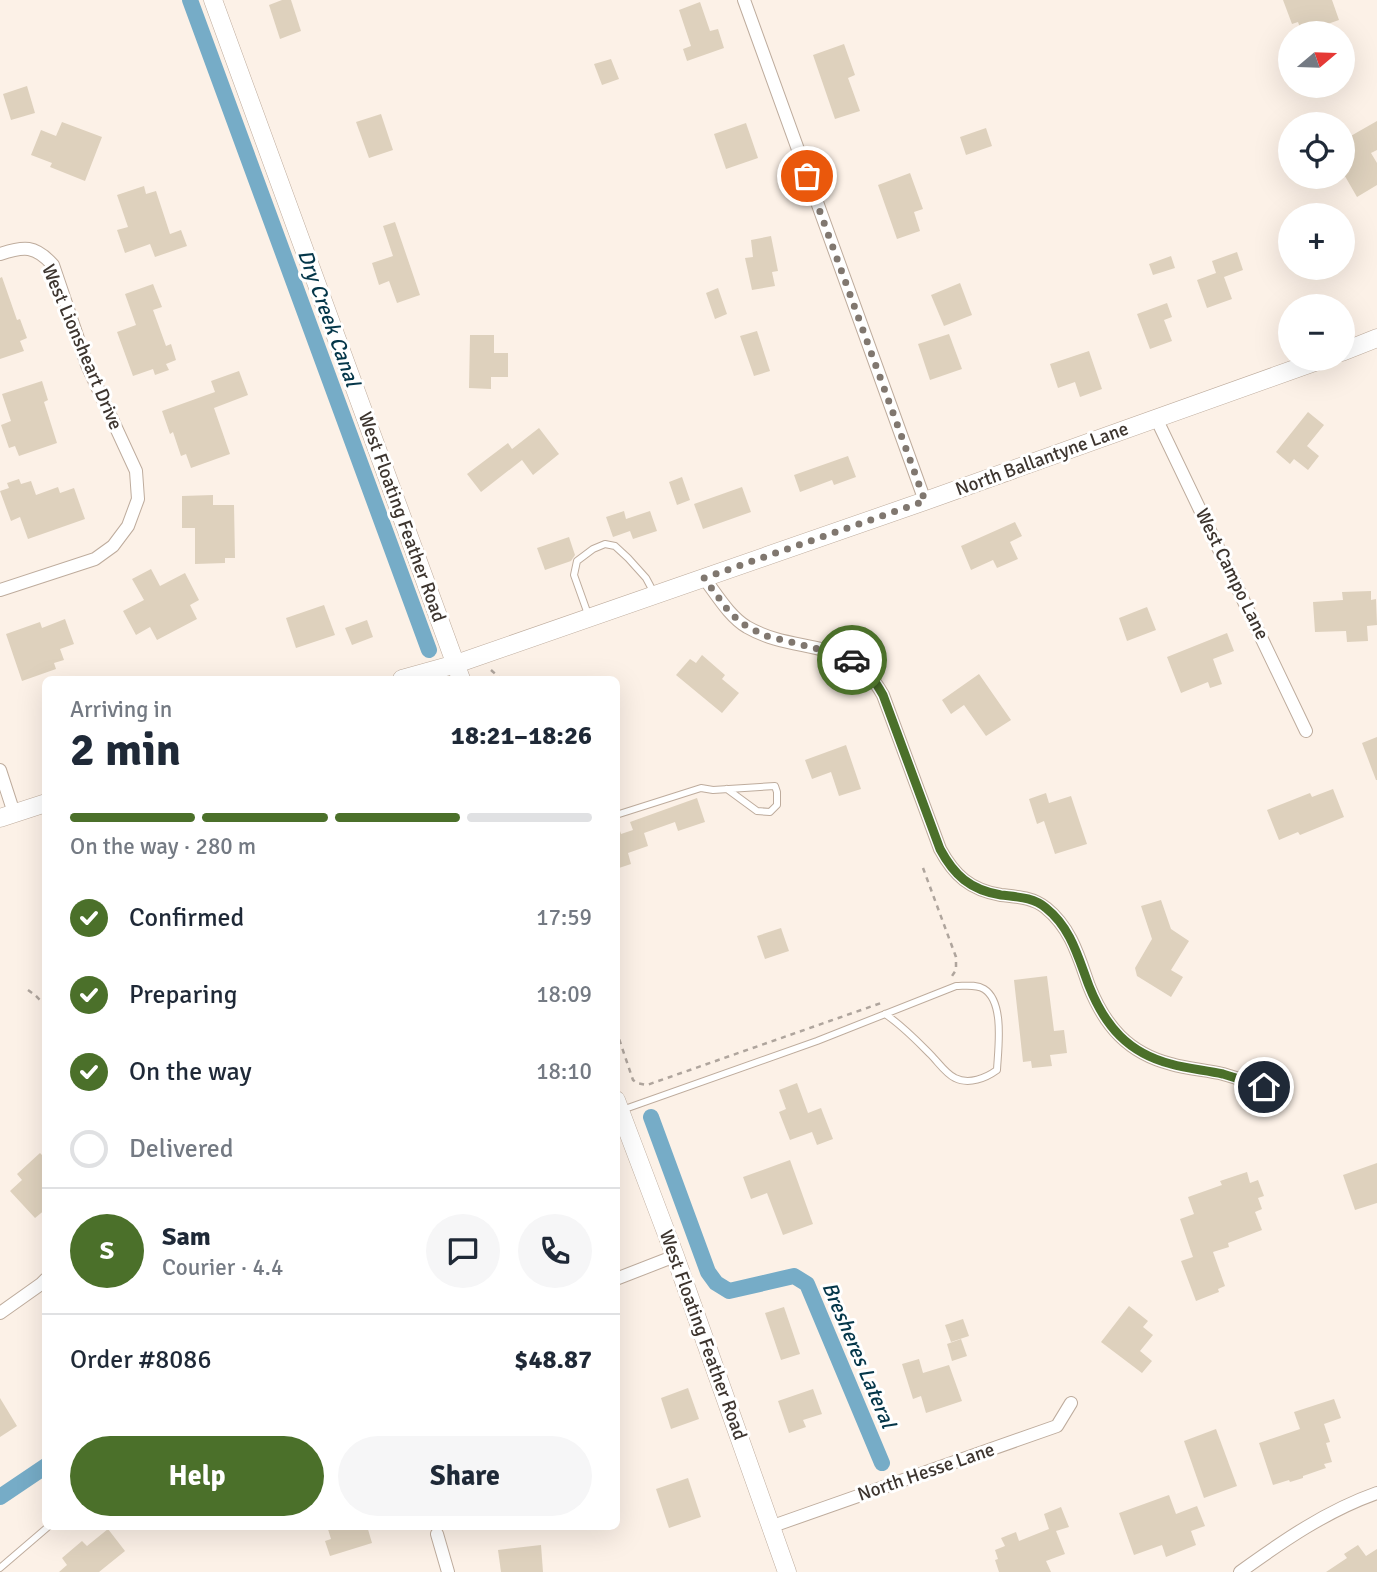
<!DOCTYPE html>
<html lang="en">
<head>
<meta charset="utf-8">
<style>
  body { margin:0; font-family:Signika,sans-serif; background:#f6f6f7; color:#1f2937; height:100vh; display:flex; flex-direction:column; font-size:26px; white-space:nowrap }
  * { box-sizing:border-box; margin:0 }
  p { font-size:23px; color:#747a83 }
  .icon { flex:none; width:38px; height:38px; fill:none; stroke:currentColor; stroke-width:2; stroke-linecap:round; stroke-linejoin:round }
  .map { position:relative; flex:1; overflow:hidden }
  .details { position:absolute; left:42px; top:676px; width:578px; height:854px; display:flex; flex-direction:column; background:#fff; border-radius:10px; box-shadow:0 7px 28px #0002 }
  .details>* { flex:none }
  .needle { width:46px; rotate:71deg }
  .tools { position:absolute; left:1278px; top:21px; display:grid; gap:14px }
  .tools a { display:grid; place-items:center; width:77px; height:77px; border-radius:50%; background:#fff; box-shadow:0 7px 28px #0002; font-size:35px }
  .pin { position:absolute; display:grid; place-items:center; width:60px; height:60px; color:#fff; margin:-30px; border:4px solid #fff; border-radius:50%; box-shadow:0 2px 7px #0007 }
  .courier { position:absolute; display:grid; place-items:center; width:70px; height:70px; margin:-35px; border:5px solid #4b702a; border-radius:50%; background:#fff; color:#222; box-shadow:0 2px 9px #0007 }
  .headline em { font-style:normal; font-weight:700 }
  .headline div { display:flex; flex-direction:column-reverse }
  .headline { display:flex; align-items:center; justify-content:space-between; height:119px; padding:0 28px }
  h1 { font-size:46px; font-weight:700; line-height:52px }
  .bar { display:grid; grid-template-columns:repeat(4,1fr); gap:10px 7px; align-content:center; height:84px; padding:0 28px }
  .bar i { height:9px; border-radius:5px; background:#e0e1e3 }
  .bar .current { background:#4b702a }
  .bar p { grid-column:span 4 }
  .line { display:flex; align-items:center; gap:18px; padding:0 28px; border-top:2px solid #e0e1e3 }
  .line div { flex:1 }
  .round { display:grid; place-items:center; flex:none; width:74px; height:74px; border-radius:37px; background:#f6f6f7 }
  ol { padding:0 28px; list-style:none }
  li { display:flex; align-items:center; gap:21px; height:77px }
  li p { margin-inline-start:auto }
  li .icon { padding:7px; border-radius:50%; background:#4b702a; color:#fff; stroke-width:4 }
  li:last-child { color:#747a83 }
  li i { width:38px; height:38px; border:4px solid #e0e1e3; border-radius:50% }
  .button { display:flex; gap:14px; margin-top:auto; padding:14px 28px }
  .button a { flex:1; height:80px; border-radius:42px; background:#4b702a; color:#fff; font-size:28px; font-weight:700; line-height:80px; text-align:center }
  .button a+a { background:#f6f6f7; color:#1f2937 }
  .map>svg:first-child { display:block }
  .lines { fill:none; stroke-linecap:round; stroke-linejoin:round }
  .canal { stroke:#76acc7; stroke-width:16 }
  .building { fill:#ded1bd }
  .lane-casing { stroke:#beac9d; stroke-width:8 }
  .street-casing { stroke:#beac9d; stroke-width:14 }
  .secondary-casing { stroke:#beac9d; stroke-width:19 }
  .path { stroke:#afa59d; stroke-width:2.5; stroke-dasharray:5 5; stroke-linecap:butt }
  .lane { stroke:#fff; stroke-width:6 }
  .street { stroke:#fff; stroke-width:12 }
  .secondary { stroke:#fff; stroke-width:18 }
  .done { stroke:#80776f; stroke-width:7; stroke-dasharray:0 12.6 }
  .route { stroke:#4b702a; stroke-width:9 }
  .labels { text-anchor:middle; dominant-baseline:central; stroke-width:6; stroke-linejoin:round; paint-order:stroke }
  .street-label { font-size:19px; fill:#3d352f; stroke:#fff }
  .water-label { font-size:21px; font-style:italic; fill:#043649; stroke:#fff }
</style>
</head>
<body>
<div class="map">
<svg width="1377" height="1572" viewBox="0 0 1377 1572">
  <rect width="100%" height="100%" fill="#fcf1e7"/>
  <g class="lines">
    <!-- canal -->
    <g class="canal">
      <path d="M 190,0 L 429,650"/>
      <path d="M 651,1117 L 708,1272 L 716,1283 L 729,1291 L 794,1276 L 807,1284 L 882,1463"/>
      <path d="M 0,1497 L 46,1466"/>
    </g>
  </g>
  <!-- building -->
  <g class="building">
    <path d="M 282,0 L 291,0 L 301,31 L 280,39 L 269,5 Z"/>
    <path d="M 1283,0 L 1332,0 L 1339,20 L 1302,33 L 1298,22 L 1292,24 Z"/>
    <path d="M 700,2 L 710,31 L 718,29 L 724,48 L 687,61 L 683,49 L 691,46 L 679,10 Z"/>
    <path d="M 844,44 L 855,75 L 848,78 L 860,111 L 835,119 L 813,55 Z"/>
    <path d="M 611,59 L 619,79 L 602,85 L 594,64 Z"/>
    <path d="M 27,86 L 35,113 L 11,120 L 3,94 Z"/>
    <path d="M 381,114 L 393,150 L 369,158 L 356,122 Z"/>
    <path d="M 1377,121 L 1377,150 L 1371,153 L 1377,163 L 1377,185 L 1357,197 L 1342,171 L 1342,141 Z"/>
    <path d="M 62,122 L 102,137 L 85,181 L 50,167 L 52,163 L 31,155 L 41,130 L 56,136 Z"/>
    <path d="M 746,123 L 758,158 L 726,169 L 714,134 Z"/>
    <path d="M 986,128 L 992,146 L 966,155 L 960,137 Z"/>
    <path d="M 910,173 L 923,209 L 914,212 L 920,231 L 897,239 L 878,185 Z"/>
    <path d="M 144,186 L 146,194 L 156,191 L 170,234 L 181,230 L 187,246 L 155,257 L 150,244 L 125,253 L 117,230 L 128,227 L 117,195 Z"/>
    <path d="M 395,222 L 420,295 L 397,303 L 389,281 L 379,285 L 372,263 L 393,256 L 383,226 Z"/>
    <path d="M 771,236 L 778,271 L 772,272 L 775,286 L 752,290 L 745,258 L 753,257 L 751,240 Z"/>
    <path d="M 1237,252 L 1243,270 L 1224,277 L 1232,299 L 1207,308 L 1197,280 L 1216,273 L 1212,261 Z"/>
    <path d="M 1171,256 L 1175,268 L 1153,275 L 1149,264 Z"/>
    <path d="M 2,277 L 17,320 L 20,319 L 27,338 L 20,341 L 24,351 L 0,359 L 0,278 Z"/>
    <path d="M 960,283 L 972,315 L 944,326 L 931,295 Z"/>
    <path d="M 153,284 L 162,307 L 153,310 L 166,346 L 171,344 L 176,360 L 166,364 L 169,370 L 155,375 L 153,369 L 133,376 L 117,332 L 136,325 L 125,294 Z"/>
    <path d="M 718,288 L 727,314 L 715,319 L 706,293 Z"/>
    <path d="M 1167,303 L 1172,317 L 1164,320 L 1172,341 L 1150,349 L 1137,314 Z"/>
    <path d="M 757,331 L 770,371 L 754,376 L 740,336 Z"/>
    <path d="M 949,334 L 962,369 L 930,380 L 918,344 Z"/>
    <path d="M 470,335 L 494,335 L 494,353 L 508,353 L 508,377 L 491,377 L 491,389 L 469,388 Z"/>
    <path d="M 1089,351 L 1102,389 L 1080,397 L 1075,382 L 1058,388 L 1050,364 Z"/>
    <path d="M 239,371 L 248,395 L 214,408 L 230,454 L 191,468 L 186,454 L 181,456 L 173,432 L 170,434 L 162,411 L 215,392 L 211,381 Z"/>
    <path d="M 42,381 L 48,400 L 44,402 L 57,443 L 19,456 L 15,446 L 9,448 L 1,425 L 11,421 L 2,394 Z"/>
    <path d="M 1308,412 L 1324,425 L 1307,446 L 1319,456 L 1308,470 L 1294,459 L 1290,464 L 1276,452 Z"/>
    <path d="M 539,428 L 559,454 L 533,475 L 522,460 L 481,492 L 467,474 L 508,443 L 512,449 Z"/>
    <path d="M 848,456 L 856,477 L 834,485 L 832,480 L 800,492 L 794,475 Z"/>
    <path d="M 682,477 L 690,500 L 677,505 L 669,482 Z"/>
    <path d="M 19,479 L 21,484 L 31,481 L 36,495 L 58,487 L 60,493 L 74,488 L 85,519 L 28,539 L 20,517 L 11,521 L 0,491 L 9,488 L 7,483 Z"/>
    <path d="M 742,487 L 751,512 L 703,529 L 694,504 Z"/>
    <path d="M 213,495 L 213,505 L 234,505 L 235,558 L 225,558 L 225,563 L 195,564 L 195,528 L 182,528 L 182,496 Z"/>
    <path d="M 624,511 L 626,519 L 650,511 L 657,531 L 633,539 L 630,531 L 613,537 L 606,517 Z"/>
    <path d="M 1015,522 L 1022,536 L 1010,542 L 1018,559 L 997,568 L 993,560 L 971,570 L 961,546 Z"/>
    <path d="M 569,537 L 575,555 L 571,561 L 545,570 L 537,548 Z"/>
    <path d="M 151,569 L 160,586 L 185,573 L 199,600 L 190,605 L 197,619 L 157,640 L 150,627 L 136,635 L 123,611 L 144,600 L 132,579 Z"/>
    <path d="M 1371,591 L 1371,600 L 1376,599 L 1377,625 L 1367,626 L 1368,641 L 1347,642 L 1346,631 L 1315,632 L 1313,602 L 1343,600 L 1342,592 Z"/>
    <path d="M 324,605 L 335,635 L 296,648 L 286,618 Z"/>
    <path d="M 1147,607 L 1156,630 L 1127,641 L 1119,618 Z"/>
    <path d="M 65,619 L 74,644 L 60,649 L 64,660 L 54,663 L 56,669 L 22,681 L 6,634 L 40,622 L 42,628 Z"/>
    <path d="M 367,620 L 373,637 L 352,645 L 345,628 Z"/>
    <path d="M 1227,633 L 1234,651 L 1213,659 L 1222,684 L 1210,688 L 1208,682 L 1181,693 L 1167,657 Z"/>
    <path d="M 702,655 L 725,675 L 722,679 L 739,693 L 722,713 L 676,675 L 690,659 L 696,663 Z"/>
    <path d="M 979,674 L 1011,720 L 986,736 L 964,705 L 951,714 L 942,700 Z"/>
    <path d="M 1377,737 L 1377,780 L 1376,780 L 1362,743 Z"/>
    <path d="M 846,745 L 861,789 L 839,796 L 831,772 L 812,779 L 805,760 Z"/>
    <path d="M 1333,789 L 1344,817 L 1300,835 L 1298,832 L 1279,840 L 1267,810 L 1310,793 L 1312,797 Z"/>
    <path d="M 1046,793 L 1049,803 L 1071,796 L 1087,844 L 1055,854 L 1044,821 L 1037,824 L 1029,799 Z"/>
    <path d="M 697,798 L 705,822 L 678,831 L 675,822 L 644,833 L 648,846 L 628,853 L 631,864 L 616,869 L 616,826 L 618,825 L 621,834 L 633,830 L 630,822 Z"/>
    <path d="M 1161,900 L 1171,929 L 1189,941 L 1171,970 L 1183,977 L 1171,997 L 1137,976 L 1135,968 L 1152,939 L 1141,906 Z"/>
    <path d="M 781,928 L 789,951 L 765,959 L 757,936 Z"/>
    <path d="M 1047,976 L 1054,1031 L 1064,1030 L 1067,1053 L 1050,1055 L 1052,1066 L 1032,1068 L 1031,1061 L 1023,1062 L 1014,980 Z"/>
    <path d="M 797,1083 L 808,1113 L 821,1108 L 833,1139 L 817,1145 L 812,1132 L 790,1140 L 779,1112 L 786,1109 L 779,1090 Z"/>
    <path d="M 40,1153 L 46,1159 L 46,1209 L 35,1218 L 10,1191 L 22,1180 L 17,1174 Z"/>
    <path d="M 790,1160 L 813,1224 L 783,1235 L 767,1193 L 751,1199 L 743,1177 Z"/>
    <path d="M 1377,1163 L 1377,1203 L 1355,1210 L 1343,1175 Z"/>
    <path d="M 1247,1172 L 1250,1183 L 1258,1180 L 1264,1196 L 1258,1198 L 1262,1209 L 1255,1212 L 1262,1230 L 1228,1243 L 1229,1247 L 1213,1252 L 1225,1286 L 1218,1289 L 1219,1292 L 1196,1301 L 1181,1261 L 1193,1257 L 1180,1219 L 1194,1214 L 1188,1197 L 1222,1185 L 1220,1181 Z"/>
    <path d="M 1129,1306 L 1148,1321 L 1143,1327 L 1153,1335 L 1140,1351 L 1152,1361 L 1142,1373 L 1101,1342 Z"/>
    <path d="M 784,1307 L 800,1354 L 781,1360 L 765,1313 Z"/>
    <path d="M 963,1319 L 969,1336 L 951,1342 L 945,1325 Z"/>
    <path d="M 961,1339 L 967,1356 L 952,1361 L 947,1344 Z"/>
    <path d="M 919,1359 L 923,1373 L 949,1365 L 962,1401 L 926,1413 L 921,1396 L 913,1399 L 902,1364 Z"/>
    <path d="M 688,1388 L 699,1419 L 671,1429 L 661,1398 Z"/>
    <path d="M 813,1389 L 822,1414 L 803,1420 L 806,1427 L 789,1433 L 778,1401 Z"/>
    <path d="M 0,1398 L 17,1426 L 0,1437 Z"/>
    <path d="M 1334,1399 L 1341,1418 L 1324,1424 L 1330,1442 L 1326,1443 L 1332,1462 L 1324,1464 L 1326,1468 L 1303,1476 L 1303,1478 L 1290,1482 L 1289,1480 L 1273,1485 L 1259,1443 L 1300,1429 L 1294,1412 Z"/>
    <path d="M 1216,1429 L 1237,1486 L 1204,1498 L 1184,1441 Z"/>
    <path d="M 688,1478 L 701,1517 L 669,1528 L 656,1489 Z"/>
    <path d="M 1169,1495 L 1176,1514 L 1197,1506 L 1205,1526 L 1191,1531 L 1196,1545 L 1166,1557 L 1162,1545 L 1134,1555 L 1119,1513 Z"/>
    <path d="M 1061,1507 L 1069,1527 L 1056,1531 L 1065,1554 L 1046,1561 L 1051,1572 L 999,1572 L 995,1560 L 998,1559 L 995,1550 L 1005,1546 L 1001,1538 L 1016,1532 L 1019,1541 L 1049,1529 L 1044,1514 Z"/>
    <path d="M 327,1526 L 367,1526 L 372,1543 L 330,1556 L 325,1541 L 331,1539 Z"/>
    <path d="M 108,1529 L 125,1551 L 99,1572 L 59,1572 L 67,1565 L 62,1558 L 82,1541 L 87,1546 Z"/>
    <path d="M 541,1545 L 543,1572 L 501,1572 L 498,1550 Z"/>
    <path d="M 1358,1545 L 1366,1556 L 1377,1549 L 1377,1572 L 1326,1572 L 1347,1558 L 1344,1554 Z"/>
  </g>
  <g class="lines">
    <!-- lane casing -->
    <g class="lane-casing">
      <g id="lane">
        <path d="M 589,617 L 574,575 L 577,561 L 593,549 L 605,544 L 615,546 L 628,558 L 646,578 L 654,593"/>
        <path d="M 616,815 L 701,788 L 713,790 L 775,786 L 777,792 L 777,805 L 770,812 L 757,811 L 727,789"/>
        <path d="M 622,1110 L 817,1041 L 956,986 C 965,986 976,984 984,989 C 1005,1002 998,1049 997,1070 C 986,1078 969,1085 955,1078 C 946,1074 938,1062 931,1055 C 916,1040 903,1026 885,1014"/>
        <path d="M 0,1568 L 49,1526"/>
      </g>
    </g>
    <!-- street casing -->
    <g class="street-casing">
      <g id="street">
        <path d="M 744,0 L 925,501"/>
        <path d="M 0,254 C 24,246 35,245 53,265 L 87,365 L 136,471 L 138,499 L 128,526 L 113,546 L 95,559 L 0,590"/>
        <path d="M 1156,418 L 1306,731"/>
        <path d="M 704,578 C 717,595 729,616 747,627 C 797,656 849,634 883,695 L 940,849 C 954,875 970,890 1001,895 C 1017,897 1033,897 1046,908 C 1071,928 1079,958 1089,986 C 1105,1026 1128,1053 1171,1064 C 1188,1069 1206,1070 1223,1074 C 1237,1078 1251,1083 1264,1087"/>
        <path d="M 0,770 L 14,813"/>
        <path d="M 616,1279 L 675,1256"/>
        <path d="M 0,1313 L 41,1284 L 46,1279"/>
        <path d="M 770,1527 L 1057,1426 L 1071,1403"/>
        <path d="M 437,1534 L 448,1572"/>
        <path d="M 1240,1572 C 1283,1541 1326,1511 1377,1493"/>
      </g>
    </g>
    <!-- secondary casing -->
    <g class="secondary-casing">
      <g id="secondary">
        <path d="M 213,0 L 461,679"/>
        <path d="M 1342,352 L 1377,338"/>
        <path d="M 402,679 L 456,664 L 925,501 L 1323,359"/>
        <path d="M 0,818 L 46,803"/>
        <path d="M 616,1100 L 675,1256 L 787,1572"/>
      </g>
    </g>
    <!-- path -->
    <g class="path">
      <path d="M 491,670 L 500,678"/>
      <path d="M 923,868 L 956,957 L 956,970 L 952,976"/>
      <path d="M 28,990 L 35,995 L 46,1006"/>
      <path d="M 616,1030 L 633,1080 L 637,1083 L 647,1085 L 884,1002"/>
    </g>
    <!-- lane -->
    <use href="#lane" class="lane"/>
    <!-- street -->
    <use href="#street" class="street"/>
    <!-- secondary -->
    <use href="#secondary" class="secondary"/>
  </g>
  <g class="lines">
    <!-- done -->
    <path class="done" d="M 807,176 L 925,501 L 704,578 L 730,613 L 746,626 L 766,636 L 835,653 L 852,660"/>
    <!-- route -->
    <path class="route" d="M 852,660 C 866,667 875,681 883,695 L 940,849 C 954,875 970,890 1001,895 C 1017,897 1033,897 1046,908 C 1071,928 1078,957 1089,986 C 1105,1026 1128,1053 1171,1064 C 1188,1069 1206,1070 1223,1074 C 1237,1078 1251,1083 1264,1087"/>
  </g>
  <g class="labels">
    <!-- street labels -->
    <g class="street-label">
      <text transform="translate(82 347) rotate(67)">West Lionsheart Drive</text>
      <text transform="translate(1042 459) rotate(-20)">North Ballantyne Lane</text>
      <text transform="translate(402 517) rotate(70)">West Floating Feather Road</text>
      <text transform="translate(1232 574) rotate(64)">West Campo Lane</text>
      <text transform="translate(703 1335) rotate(70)">West Floating Feather Road</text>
      <text transform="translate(926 1472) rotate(-19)">North Hesse Lane</text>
    </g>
    <!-- water labels -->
    <g class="water-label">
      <text transform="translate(329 318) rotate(70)">Dry Creek Canal</text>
      <text transform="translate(859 1355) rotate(67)">Bresheres Lateral</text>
    </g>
  </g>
</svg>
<div class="tools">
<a><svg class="needle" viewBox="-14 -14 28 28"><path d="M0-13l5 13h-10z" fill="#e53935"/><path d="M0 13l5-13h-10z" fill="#747a83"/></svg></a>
<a><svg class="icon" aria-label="locate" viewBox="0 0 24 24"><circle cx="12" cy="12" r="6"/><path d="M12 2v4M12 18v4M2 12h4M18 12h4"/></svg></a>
<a>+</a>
<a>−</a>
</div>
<div class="pin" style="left:807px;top:176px;background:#ea580c"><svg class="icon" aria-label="bag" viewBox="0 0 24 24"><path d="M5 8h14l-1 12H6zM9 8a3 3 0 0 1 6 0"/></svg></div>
<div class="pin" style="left:1264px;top:1087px;background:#1f2937"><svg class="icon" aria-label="home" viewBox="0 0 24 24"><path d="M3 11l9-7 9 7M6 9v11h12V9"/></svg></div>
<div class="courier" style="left:852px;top:660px"><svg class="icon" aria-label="car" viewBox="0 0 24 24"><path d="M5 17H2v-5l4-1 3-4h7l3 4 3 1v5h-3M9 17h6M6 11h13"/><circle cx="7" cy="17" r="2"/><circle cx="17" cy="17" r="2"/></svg></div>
<section class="details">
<div class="headline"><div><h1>2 min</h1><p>Arriving in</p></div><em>18:21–18:26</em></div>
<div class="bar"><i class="current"></i><i class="current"></i><i class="current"></i><i></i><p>On the way · 280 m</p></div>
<ol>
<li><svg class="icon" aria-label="check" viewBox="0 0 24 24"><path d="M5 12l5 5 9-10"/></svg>Confirmed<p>17:59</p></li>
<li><svg class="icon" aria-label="check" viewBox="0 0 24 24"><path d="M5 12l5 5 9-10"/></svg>Preparing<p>18:09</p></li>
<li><svg class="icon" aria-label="check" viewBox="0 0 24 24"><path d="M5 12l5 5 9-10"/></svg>On the way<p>18:10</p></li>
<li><i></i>Delivered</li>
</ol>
<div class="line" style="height:126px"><b class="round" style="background:#4b702a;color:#fff">S</b><div><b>Sam</b><p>Courier · 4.4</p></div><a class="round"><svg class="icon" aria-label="chat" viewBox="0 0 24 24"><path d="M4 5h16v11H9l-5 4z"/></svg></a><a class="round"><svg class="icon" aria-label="phone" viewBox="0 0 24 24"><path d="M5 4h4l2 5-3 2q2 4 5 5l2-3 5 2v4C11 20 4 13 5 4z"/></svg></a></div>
<div class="line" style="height:91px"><div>Order #8086</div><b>$48.87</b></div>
<div class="button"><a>Help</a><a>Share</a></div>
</section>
</div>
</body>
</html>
